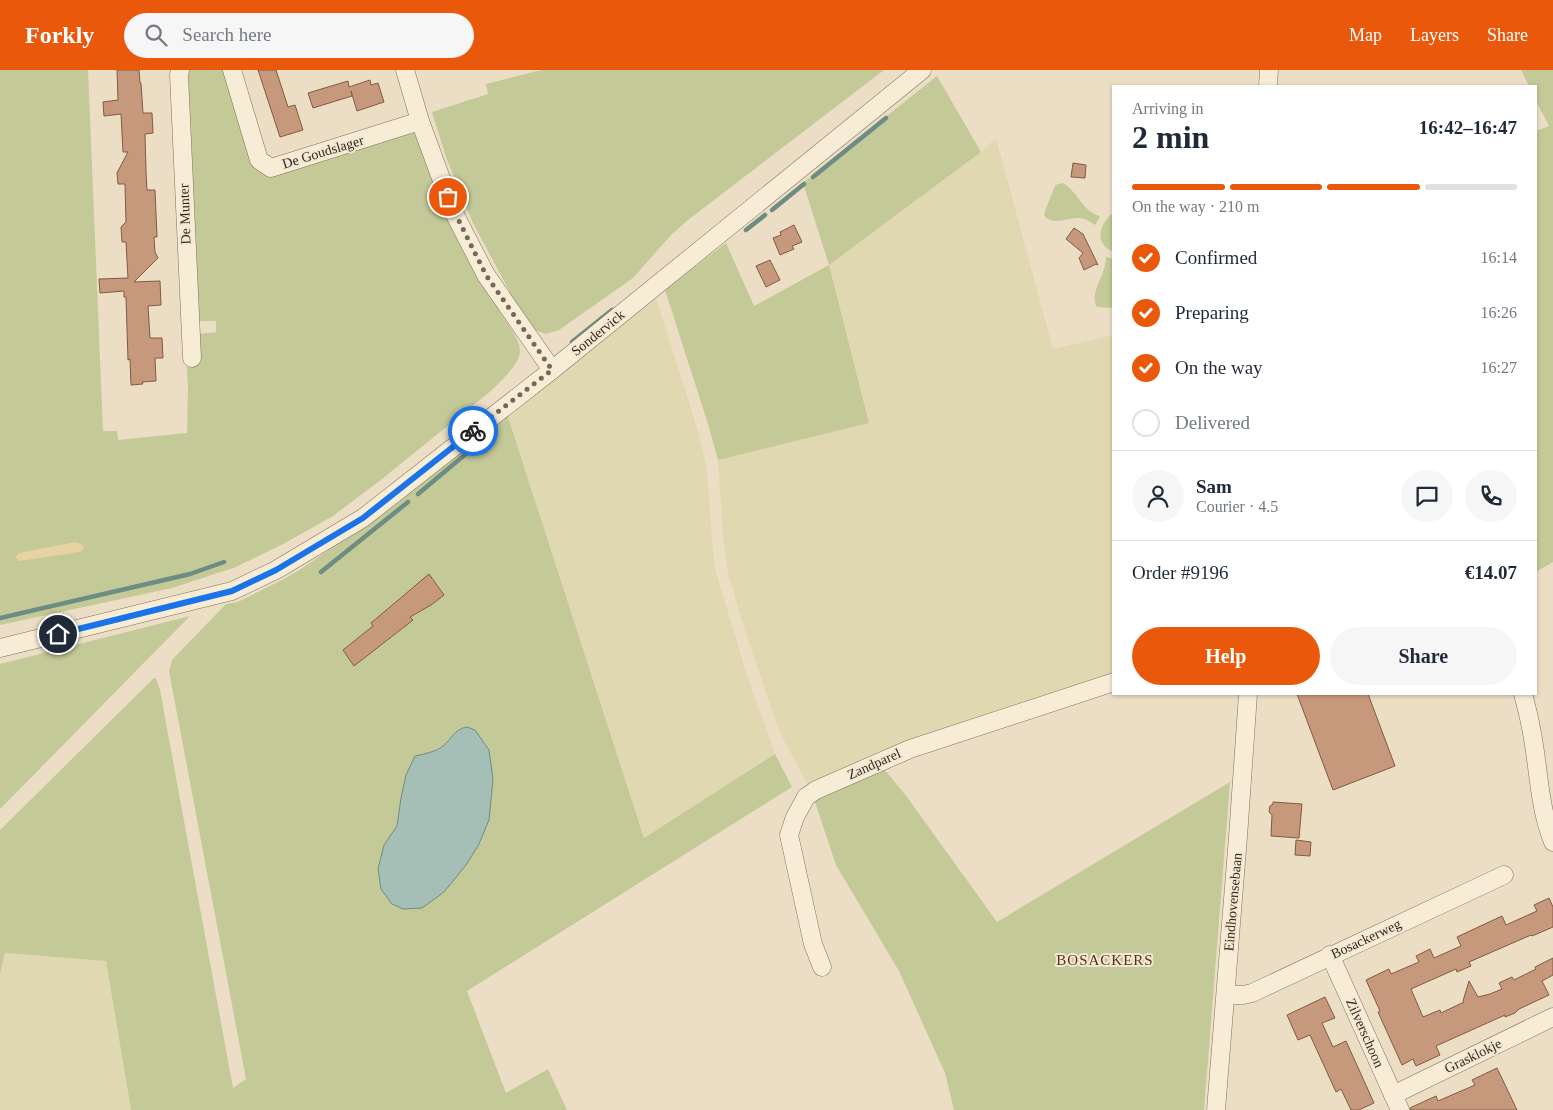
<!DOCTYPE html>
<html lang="en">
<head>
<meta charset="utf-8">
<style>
  body { margin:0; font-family:"Times New Roman",serif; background:#f6f6f7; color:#1f2937; height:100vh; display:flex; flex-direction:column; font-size:19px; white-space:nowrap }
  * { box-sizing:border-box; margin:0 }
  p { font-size:16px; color:#747a83 }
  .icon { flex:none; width:28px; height:28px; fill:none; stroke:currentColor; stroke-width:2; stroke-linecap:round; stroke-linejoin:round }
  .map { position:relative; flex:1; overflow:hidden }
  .sheet { position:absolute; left:1112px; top:15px; width:425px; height:610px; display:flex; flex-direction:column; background:#fff; border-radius:0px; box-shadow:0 1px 4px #0004 }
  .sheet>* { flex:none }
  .pin { position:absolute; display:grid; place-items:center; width:42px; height:42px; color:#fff; margin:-21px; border:2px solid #fff; border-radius:50%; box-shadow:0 1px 5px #0007 }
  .courier { position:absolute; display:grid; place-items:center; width:50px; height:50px; margin:-25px; border:4px solid #1a73e8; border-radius:50%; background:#fff; color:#222; box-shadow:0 1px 6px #0007 }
  .head em { font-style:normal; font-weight:800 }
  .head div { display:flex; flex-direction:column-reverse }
  .head { display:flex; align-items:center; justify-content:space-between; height:85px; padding:0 20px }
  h1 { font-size:32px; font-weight:800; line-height:38px }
  .bar { display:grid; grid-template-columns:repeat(4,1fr); gap:8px 5px; align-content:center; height:60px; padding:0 20px }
  .bar i { height:6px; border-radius:4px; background:#e0e1e3 }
  .bar .selected { background:#ea580c }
  .bar p { grid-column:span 4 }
  .line { display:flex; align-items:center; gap:12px; padding:0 20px; border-top:1px solid #e0e1e3 }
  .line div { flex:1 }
  .round { display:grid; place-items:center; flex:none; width:52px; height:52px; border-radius:26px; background:#f6f6f7 }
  ol { padding:0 20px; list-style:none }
  li { display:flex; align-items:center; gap:15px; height:55px }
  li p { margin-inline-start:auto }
  li .icon { padding:5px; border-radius:50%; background:#ea580c; color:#fff; stroke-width:4 }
  li:last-child { color:#747a83 }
  li i { width:28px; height:28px; border:2px solid #e0e1e3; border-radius:50% }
  .action { display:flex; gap:10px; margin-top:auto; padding:10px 20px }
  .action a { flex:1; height:58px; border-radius:30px; background:#ea580c; color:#fff; font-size:20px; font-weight:800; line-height:58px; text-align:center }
  .action a+a { background:#f6f6f7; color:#1f2937 }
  header { display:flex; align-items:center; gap:30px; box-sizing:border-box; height:70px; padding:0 25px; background:#ea580c; color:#fff }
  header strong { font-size:24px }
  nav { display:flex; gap:28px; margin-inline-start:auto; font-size:18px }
  .search { width:350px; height:45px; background:#f6f6f7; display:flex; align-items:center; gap:12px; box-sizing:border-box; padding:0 18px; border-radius:28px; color:#747a83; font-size:19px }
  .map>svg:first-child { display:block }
  .farmland { fill:#e0d8b1 }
  .green { fill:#c4c998; fill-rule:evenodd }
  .sand { fill:#e6d2a2 }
  .water { fill:#a5bfb6; stroke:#6d8c84 }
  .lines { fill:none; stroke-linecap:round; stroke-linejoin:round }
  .stream { stroke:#6d8c84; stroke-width:4.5 }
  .building { fill:#c7997c; stroke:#825a43 }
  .minor-casing { stroke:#85705b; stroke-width:19 }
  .minor { stroke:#f7ecd6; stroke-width:18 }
  .done { stroke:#756858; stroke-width:5; stroke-dasharray:0 9 }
  .route { stroke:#1a73e8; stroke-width:6 }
  .labels { text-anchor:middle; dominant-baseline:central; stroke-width:4; stroke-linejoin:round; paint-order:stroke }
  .street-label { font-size:14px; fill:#35291e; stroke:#f3e9d3 }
  .neighbourhood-label { font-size:15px; letter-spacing:1px; fill:#5f2c20; stroke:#f3e9d3 }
</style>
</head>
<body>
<header>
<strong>Forkly</strong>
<div class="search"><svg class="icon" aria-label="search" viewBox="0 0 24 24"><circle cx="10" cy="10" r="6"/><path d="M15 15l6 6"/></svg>Search here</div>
<nav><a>Map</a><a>Layers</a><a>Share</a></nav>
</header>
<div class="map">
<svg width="1553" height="1040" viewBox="0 0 1553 1040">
  <rect width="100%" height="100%" fill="#ebdec4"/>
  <!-- farmland -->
  <g class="farmland">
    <path d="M 996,68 L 1053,279 L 1114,265 L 1114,604 L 809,717 L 780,663 L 746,564 L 728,503 L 723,465 L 718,390 L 869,353 L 829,195 L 981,82 Z"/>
    <path d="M 656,228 L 698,361 L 707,399 L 713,483 L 716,502 L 746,602 L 775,684 L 644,768 L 507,344 Z"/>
    <path d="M 5,883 L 106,891 L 131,1040 L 0,1040 L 0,904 Z"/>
  </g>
  <!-- green -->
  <g class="green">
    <path d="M 0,0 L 88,0 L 103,361 L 117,361 L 118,370 L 187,363 L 188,315 L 186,288 L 199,264 L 216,262 L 216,251 L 197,251 L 186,0 L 224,0 L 266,104 L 282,104 L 402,65 L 415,63 C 442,122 467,182 498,239 C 505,252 520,267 520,281 C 520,294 501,311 492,320 L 382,409 L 333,446 L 285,473 L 236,497 L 172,518 L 0,555 Z"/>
    <path d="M 541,0 L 884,0 L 688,150 L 671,165 L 633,208 L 559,260 L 546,264 L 532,259 L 520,241 L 472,151 L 446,87 L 432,42 L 488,24 L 486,14 Z"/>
    <path d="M 1521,0 L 1553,0 L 1553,492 L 1536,502 L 1536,61 L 1549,56 L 1536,31 L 1536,16 L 1529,16 Z"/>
    <path d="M 937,6 L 981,82 L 829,195 L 869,353 L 718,390 L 708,354 L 665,220 L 726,173 L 754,236 L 829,195 L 803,113 Z"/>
    <path d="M 1063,113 C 1078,122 1083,142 1100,146 L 1095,155 C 1091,152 1086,149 1080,148 C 1068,147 1052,157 1044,145 L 1045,141 L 1055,116 L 1058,114 Z"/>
    <path d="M 1114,142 L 1114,182 C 1092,173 1100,153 1114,142 Z"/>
    <path d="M 1106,187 L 1114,189 L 1114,238 L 1097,237 C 1090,226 1101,210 1104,199 C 1105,195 1106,191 1106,187 Z"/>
    <path d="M 507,344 L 644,768 L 775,684 L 792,717 L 467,921 L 506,1023 L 548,999 L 567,1040 L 131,1040 L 106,891 L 5,883 L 0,904 L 0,760 L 154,608 L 156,609 L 160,620 L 233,1018 L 246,1009 L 169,601 L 172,590 L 226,534 L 238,532 L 284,509 L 301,499 L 356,461 ZM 460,658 L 489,750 L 478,776 L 466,795 L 403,839 L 392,834 L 381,819 L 384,775 L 397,756 L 399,745 L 427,684 L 443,676 Z"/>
    <path d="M 190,546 L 9,730 L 0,739 L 0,594 Z"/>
    <path d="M 884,699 L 907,727 L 997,852 L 1230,712 L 1204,1040 L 954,1040 L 945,1003 L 899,901 L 836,795 L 814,729 Z"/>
  </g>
  <!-- sand -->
  <path class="sand" d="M 75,472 L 79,473 L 84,476 L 83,480 L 80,482 L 19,491 L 15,487 L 19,483 Z"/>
  <!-- water -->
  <path class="water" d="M 467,657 L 475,660 L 489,680 L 493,709 L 489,750 L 478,776 L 466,795 L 444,822 L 422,838 L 403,839 L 392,834 L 381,819 L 378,799 L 384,775 L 397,756 L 401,728 L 406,705 L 415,686 C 425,684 434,682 442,677 C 452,669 454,659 467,657 Z"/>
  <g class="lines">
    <!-- stream -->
    <g class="stream">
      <path d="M 813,107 L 886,48"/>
      <path d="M 772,140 L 804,114"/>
      <path d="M 746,160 L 765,145"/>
      <path d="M 572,272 L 612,240"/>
      <path d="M 418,424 L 492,362"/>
      <path d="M 321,502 L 408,432"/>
      <path d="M 0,548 L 190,504 L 224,492"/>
    </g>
  </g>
  <!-- building -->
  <g class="building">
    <path d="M 117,0 L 139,0 L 140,13 L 141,13 L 143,43 L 152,43 L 153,63 L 145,64 L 146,102 L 147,120 L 155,120 L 157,167 L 154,167 L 155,182 L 158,188 L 134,212 L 160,211 L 161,235 L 148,236 L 150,268 L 162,268 L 163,288 L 155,288 L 156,311 L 142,312 L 143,314 L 131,315 L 130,289 L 128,290 L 126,227 L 124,227 L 124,221 L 100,223 L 99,209 L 128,208 L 126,172 L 122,172 L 121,157 L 126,152 L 125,114 L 118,114 L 117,103 L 128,82 L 123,82 L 121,44 L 104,46 L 103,32 L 118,30 Z"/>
    <path d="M 258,0 L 276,0 L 288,37 L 295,35 L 303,60 L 280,67 Z"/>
    <path d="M 370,10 L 371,15 L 378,13 L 384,32 L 357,41 L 351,21 L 352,26 L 313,38 L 308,23 L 348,11 L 349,17 Z"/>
    <path d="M 1073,93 L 1086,95 L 1085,108 L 1071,107 Z"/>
    <path d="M 794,155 L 802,172 L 792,176 L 794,179 L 780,185 L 773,168 L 781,165 L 780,162 Z"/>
    <path d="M 1074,158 L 1083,164 L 1098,195 L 1096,194 L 1084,200 L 1079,188 L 1083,183 L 1066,169 Z"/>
    <path d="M 770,190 L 780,210 L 766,217 L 756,196 Z"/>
    <path d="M 429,504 L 444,525 L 431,535 L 410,547 L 413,550 L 354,596 L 343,580 L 373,556 L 371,553 Z"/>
    <path d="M 1297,624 L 1368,624 L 1395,696 L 1333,720 Z"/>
    <path d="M 1273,732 L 1302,734 L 1299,768 L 1271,766 L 1272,745 L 1269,742 L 1270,736 L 1273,734 Z"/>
    <path d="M 1296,770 L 1311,772 L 1310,786 L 1295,785 Z"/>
    <path d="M 1549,828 L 1553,837 L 1553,857 L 1532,866 L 1531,865 L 1469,892 L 1471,896 L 1457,902 L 1456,899 L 1411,919 L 1423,947 L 1440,940 L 1441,943 L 1464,932 L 1463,931 L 1469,911 L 1478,927 L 1490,924 L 1502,919 L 1499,913 L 1512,907 L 1514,910 L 1536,899 L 1535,897 L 1553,888 L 1553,905 L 1542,911 L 1549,925 L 1519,939 L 1515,943 L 1505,947 L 1505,945 L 1436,976 L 1440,985 L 1416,996 L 1413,989 L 1402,995 L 1378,942 L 1380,941 L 1366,910 L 1389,899 L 1391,904 L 1419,892 L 1416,886 L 1430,879 L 1434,888 L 1461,876 L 1457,867 L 1502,846 L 1506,855 L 1537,841 L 1534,835 Z"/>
    <path d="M 1325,927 L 1335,948 L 1322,953 L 1333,977 L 1346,971 L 1374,1033 L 1359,1040 L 1351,1040 L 1341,1019 L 1336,1022 L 1310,965 L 1298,970 L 1287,945 Z"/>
    <path d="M 1497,998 L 1517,1040 L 1410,1040 L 1410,1038 L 1436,1026 L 1438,1031 L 1475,1015 L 1472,1010 Z"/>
  </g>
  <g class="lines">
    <!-- minor casing -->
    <g class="minor-casing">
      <g id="minor">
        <path d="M 180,0 L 179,5 L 192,288"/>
        <path d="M 232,0 L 259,90 L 271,98 L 420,51"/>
        <path d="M 405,0 L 420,51 L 453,141 L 486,205 L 552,300"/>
        <path d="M 1268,16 L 1269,0"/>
        <path d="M 0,578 L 232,521 L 276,500 L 363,448 L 552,300 L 922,0"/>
        <path d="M 1523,624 C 1526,635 1529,646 1531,658 C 1539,696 1538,734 1553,772"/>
        <path d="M 1330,885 L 1400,1040"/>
        <path d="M 822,897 L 813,874 L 789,765 L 795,747 L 806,727 L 816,720 L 910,679 L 1114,612"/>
        <path d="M 1226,925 L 1243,925 L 1252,923 L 1504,805"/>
        <path d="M 1393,1025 L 1553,947"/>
        <path d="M 1216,1040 L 1238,767 L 1248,624"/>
      </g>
    </g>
    <!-- minor -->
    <use href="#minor" class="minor"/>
  </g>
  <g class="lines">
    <!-- done -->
    <path class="done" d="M 448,127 L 454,141 L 486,205 L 552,300 L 473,361"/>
    <!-- route -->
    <path class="route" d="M 58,564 L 232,521 L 276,500 L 363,448 L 473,361"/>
  </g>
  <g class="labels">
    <!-- street labels -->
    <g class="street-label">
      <text transform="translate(323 82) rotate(-17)">De Goudslager</text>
      <text transform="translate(185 144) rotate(-92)">De Munter</text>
      <text transform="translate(598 263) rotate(-39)">Sondervick</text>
      <text transform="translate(874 694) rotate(-24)">Zandparel</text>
      <text transform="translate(1233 832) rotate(-85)">Eindhovensebaan</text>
      <text transform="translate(1366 869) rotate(-25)">Bosackerweg</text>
      <text transform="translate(1365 963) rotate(66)">Zilverschoon</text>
      <text transform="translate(1473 986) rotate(-26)">Grasklokje</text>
    </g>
    <!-- neighbourhood labels -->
    <g class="neighbourhood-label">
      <text x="1105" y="890">BOSACKERS</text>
    </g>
  </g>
</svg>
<div class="pin" style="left:448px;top:127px;background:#ea580c"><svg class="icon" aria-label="bag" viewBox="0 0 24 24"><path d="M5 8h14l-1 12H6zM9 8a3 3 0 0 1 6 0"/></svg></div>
<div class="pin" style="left:58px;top:564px;background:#1f2937"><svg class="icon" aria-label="home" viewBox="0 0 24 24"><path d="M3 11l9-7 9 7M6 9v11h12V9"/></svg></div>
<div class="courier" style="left:473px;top:361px"><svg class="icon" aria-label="bike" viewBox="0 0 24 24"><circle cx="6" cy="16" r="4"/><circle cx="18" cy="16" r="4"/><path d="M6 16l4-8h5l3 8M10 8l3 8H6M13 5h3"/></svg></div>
<section class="sheet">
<div class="head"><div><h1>2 min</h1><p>Arriving in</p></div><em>16:42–16:47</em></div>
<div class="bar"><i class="selected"></i><i class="selected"></i><i class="selected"></i><i></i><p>On the way · 210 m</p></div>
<ol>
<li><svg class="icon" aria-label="check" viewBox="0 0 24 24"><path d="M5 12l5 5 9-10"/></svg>Confirmed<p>16:14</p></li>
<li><svg class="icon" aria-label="check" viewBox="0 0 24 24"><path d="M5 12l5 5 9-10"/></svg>Preparing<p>16:26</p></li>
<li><svg class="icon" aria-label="check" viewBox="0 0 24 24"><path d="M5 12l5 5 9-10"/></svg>On the way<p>16:27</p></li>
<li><i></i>Delivered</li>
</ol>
<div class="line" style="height:90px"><a class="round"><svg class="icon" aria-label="person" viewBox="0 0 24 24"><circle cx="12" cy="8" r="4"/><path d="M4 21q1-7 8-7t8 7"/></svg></a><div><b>Sam</b><p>Courier · 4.5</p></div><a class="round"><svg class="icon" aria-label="chat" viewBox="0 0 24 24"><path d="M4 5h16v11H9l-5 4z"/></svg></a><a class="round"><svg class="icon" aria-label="phone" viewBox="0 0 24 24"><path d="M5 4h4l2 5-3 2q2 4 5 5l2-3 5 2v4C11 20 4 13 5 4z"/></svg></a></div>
<div class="line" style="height:65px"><div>Order #9196</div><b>€14.07</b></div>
<div class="action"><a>Help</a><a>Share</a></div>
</section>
</div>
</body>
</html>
